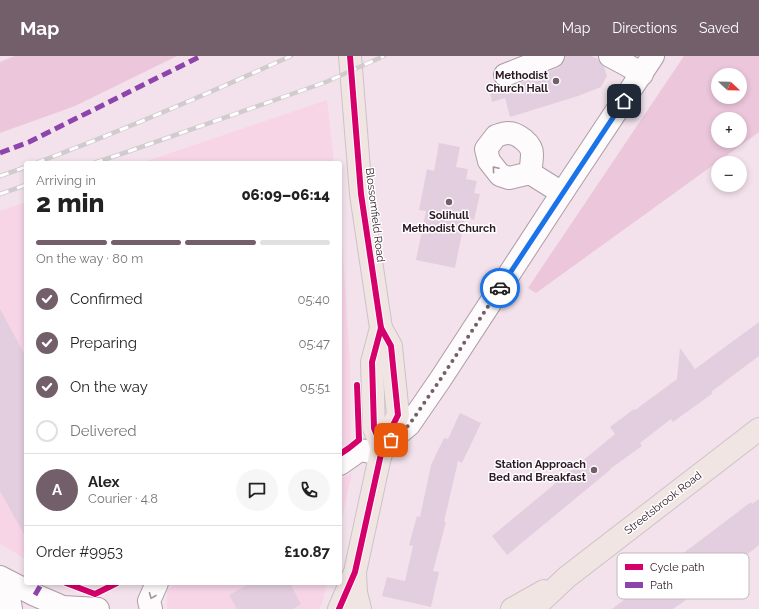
<!DOCTYPE html>
<html lang="en">
<head>
<meta charset="utf-8">
<style>
  body { margin:0; font-family:Raleway,sans-serif; background:#f6f6f6; color:#222; height:100vh; display:flex; flex-direction:column; font-size:15px; white-space:nowrap }
  * { box-sizing:border-box; margin:0 }
  p { font-size:13px; color:#767676 }
  .icon { flex:none; width:22px; height:22px; fill:none; stroke:currentColor; stroke-width:2; stroke-linecap:round; stroke-linejoin:round }
  .map { position:relative; flex:1; overflow:hidden }
  .details { position:absolute; left:24px; top:105px; width:318px; height:424px; display:flex; flex-direction:column; background:#fff; border-radius:4px; box-shadow:0 2px 6px #0003 }
  .details>* { flex:none }
  .needle { width:26px; rotate:112deg }
  .buttons { position:absolute; left:711px; top:12px; display:grid; gap:8px }
  .buttons a { display:grid; place-items:center; width:36px; height:36px; border-radius:50%; background:#fff; box-shadow:0 2px 6px #0003; font-size:20px }
  .pin { position:absolute; display:grid; place-items:center; width:34px; height:34px; color:#fff; margin:-17px; border-radius:8px; box-shadow:0 2px 6px #0006 }
  .courier { position:absolute; display:grid; place-items:center; width:40px; height:40px; margin:-20px; border:3px solid #1a73e8; border-radius:50%; background:#fff; color:#222; box-shadow:0 1px 5px #0007 }
  .head em { font-style:normal; font-weight:800 }
  .head div { display:flex; flex-direction:column-reverse }
  .head { display:flex; align-items:center; justify-content:space-between; height:68px; padding:0 12px }
  h1 { font-size:26px; font-weight:800; line-height:30px }
  .bar { display:grid; grid-template-columns:repeat(4,1fr); gap:6px 4px; align-content:center; height:48px; padding:0 12px }
  .bar i { height:5px; border-radius:3px; background:#e0e0e0 }
  .bar .selected { background:#725f6a }
  .bar p { grid-column:span 4 }
  .line { display:flex; align-items:center; gap:10px; padding:0 12px; border-top:1px solid #e0e0e0 }
  .line div { flex:1 }
  .round { display:grid; place-items:center; flex:none; width:42px; height:42px; border-radius:21px; background:#f6f6f6 }
  ol { padding:0 12px; list-style:none }
  li { display:flex; align-items:center; gap:12px; height:44px }
  li p { margin-inline-start:auto }
  li .icon { padding:4px; border-radius:50%; background:#725f6a; color:#fff; stroke-width:4 }
  li:last-child { color:#767676 }
  li i { width:22px; height:22px; border:2px solid #e0e0e0; border-radius:50% }
  header { display:flex; align-items:center; gap:24px; box-sizing:border-box; height:56px; padding:0 20px; background:#725f6a; color:#fff }
  header strong { font-size:19px }
  nav { display:flex; gap:22px; margin-inline-start:auto; font-size:14px }
  .map>svg:first-child { display:block }
  .built { fill:#f7d5e7 }
  .green { fill:#ecc6db; fill-rule:evenodd }
  .building { fill:#e3cee0 }
  .lines { fill:none; stroke-linecap:round; stroke-linejoin:round }
  .minor-casing { stroke:#ad9da6; stroke-width:24 }
  .major-casing { stroke:#cdc2c8; stroke-width:24 }
  .minor { stroke:#fdfbfc; stroke-width:22 }
  .major { stroke:#f0e5e2; stroke-width:22 }
  .rail-casing { stroke:#d1cbce; stroke-width:4.5 }
  .rail { stroke:#fff; stroke-width:3; stroke-dasharray:9; stroke-linecap:butt }
  .quiet { stroke:#8e44ad; stroke-width:5; stroke-dasharray:10 5; stroke-linecap:butt }
  .cycleway-casing { stroke:#fff; stroke-width:8 }
  .cycleway { stroke:#d6006c; stroke-width:6 }
  .oneway { stroke:#9f959b }
  .done { stroke:#725f6a; stroke-width:4; stroke-dasharray:0 7.2 }
  .route { stroke:#1a73e8; stroke-width:5 }
  .poi-dot { fill:#725f6a; stroke:#fff; stroke-width:1.5 }
  .labels { text-anchor:middle; dominant-baseline:central; stroke-width:3; stroke-linejoin:round; paint-order:stroke }
  .poi-label { font-size:11px; font-weight:bold; fill:#2c1924; stroke:#fff; text-anchor:end }
  .street-label { font-size:11px; fill:#2c1924; stroke:#fff }
  .key { fill:#fff; stroke:#c0babd; stroke-width:1 }
  .key-label { font-size:11px; fill:#2c1924 }
</style>
</head>
<body>
<header>
<strong>Map</strong>
<nav><a>Map</a><a>Directions</a><a>Saved</a></nav>
</header>
<div class="map">
<svg width="759" height="553" viewBox="0 0 759 553">
  <rect width="100%" height="100%" fill="#f3e2eb"/>
  <!-- built -->
  <g class="built">
    <path d="M 327,44 L 334,107 L 141,107 Z"/>
    <path d="M 26,146 L 26,503 L 0,488 L 0,155 Z"/>
    <path d="M 340,162 L 350,301 L 351,385 L 340,392 Z"/>
    <path d="M 352,417 L 340,470 L 340,423 Z"/>
    <path d="M 177,527 L 327,527 L 322,548 L 319,553 L 167,553 L 167,534 Z"/>
  </g>
  <!-- green -->
  <g class="green">
    <path d="M 15,0 L 177,0 L 75,50 L 0,77 L 0,6 Z"/>
    <path d="M 684,0 L 759,0 L 759,76 L 536,237 L 528,232 ZM 718,19 L 740,19 L 740,41 L 718,41 ZM 718,63 L 740,63 L 740,85 L 718,85 Z"/>
  </g>
  <!-- building -->
  <g class="building">
    <path d="M 565,0 L 591,0 L 598,3 L 600,7 L 604,11 L 607,20 L 601,31 L 578,40 L 510,61 L 505,42 L 492,46 L 489,31 L 497,29 L 503,31 L 510,31 L 558,12 L 563,7 Z"/>
    <path d="M 439,87 L 460,91 L 456,111 L 468,113 L 466,123 L 477,125 L 474,137 L 480,138 L 474,164 L 465,162 L 455,212 L 416,204 L 426,155 L 419,154 L 427,113 L 434,115 Z"/>
    <path d="M 0,253 L 26,301 L 26,482 L 0,435 Z"/>
    <path d="M 759,266 L 759,300 L 711,336 L 713,337 L 673,366 L 671,363 L 640,387 L 642,390 L 610,413 L 610,414 L 507,499 L 492,480 L 615,378 L 610,371 L 634,353 L 635,354 L 677,323 L 680,292 L 695,313 Z"/>
    <path d="M 460,357 L 481,367 L 462,407 L 458,405 L 444,466 L 446,466 L 433,515 L 439,516 L 431,551 L 382,540 L 387,521 L 405,525 L 413,490 L 409,489 L 417,460 L 420,461 L 431,409 L 444,382 L 448,383 Z"/>
    <path d="M 759,443 L 759,489 L 730,512 L 732,516 L 714,529 L 705,517 L 680,536 L 686,544 L 673,553 L 612,553 L 638,533 L 637,532 L 722,468 L 751,446 L 752,448 Z"/>
    <path d="M 251,527 L 290,527 L 301,548 L 293,553 L 237,553 L 229,539 Z"/>
  </g>
  <g class="lines">
    <!-- minor casing -->
    <g class="minor-casing">
      <g id="minor">
        <path d="M 610,0 L 627,9 L 642,18"/>
        <path d="M 505,19 L 553,0"/>
        <path d="M 530,117 C 531,111 532,104 532,98 C 532,88 518,77 508,77 C 504,77 499,79 496,80 L 486,93 L 489,105 L 500,119 L 509,122 L 530,117 L 562,137"/>
        <path d="M 382,391 L 409,369 L 440,324 L 562,137 L 653,0"/>
        <path d="M 340,408 L 360,394 L 381,398"/>
        <path d="M 0,521 L 35,539 L 63,551 L 98,553"/>
        <path d="M 0,525 L 10,547 L 11,553"/>
        <path d="M 151,553 L 149,545 L 157,527"/>
      </g>
    </g>
    <!-- major casing -->
    <g class="major-casing">
      <g id="major">
        <path d="M 350,0 L 361,138 L 381,272 L 372,306 L 374,372 L 382,391"/>
        <path d="M 355,517 L 356,537 L 360,553"/>
        <path d="M 339,553 L 355,516 L 382,391 L 398,359 L 391,290 L 381,272"/>
        <path d="M 512,553 L 544,535"/>
        <path d="M 533,553 L 567,521 L 759,373"/>
      </g>
    </g>
    <!-- minor -->
    <use href="#minor" class="minor"/>
    <!-- major -->
    <use href="#major" class="major"/>
    <!-- rail casing -->
    <g class="rail-casing">
      <g id="rail">
        <path d="M 36,107 C 122,75 207,38 291,0"/>
        <path d="M 94,107 L 127,96 L 326,26 L 384,0"/>
        <path d="M 0,120 L 26,111"/>
        <path d="M 0,138 L 26,129"/>
      </g>
    </g>
    <!-- rail -->
    <use href="#rail" class="rail"/>
    <!-- quiet -->
    <g class="quiet">
      <path d="M 0,97 L 29,86 L 201,0"/>
      <path d="M 35,539 L 42,527"/>
    </g>
    <!-- cycleway casing -->
    <g class="cycleway-casing">
      <g id="cycleway">
        <path d="M 350,0 L 361,138 L 381,272 L 372,306 L 374,372 L 382,391"/>
        <path d="M 381,272 L 391,290 L 398,359 L 382,391"/>
        <path d="M 340,398 L 349,392 L 359,384 L 357,329"/>
        <path d="M 66,527 L 95,538 L 117,527"/>
        <path d="M 339,553 L 355,516 L 381,398"/>
      </g>
    </g>
    <!-- cycleway -->
    <use href="#cycleway" class="cycleway"/>
  </g>
  <!-- one-way arrows -->
  <defs><path id="oneway-chevron" d="M-2-3.5L2.5 0L-2 3.5" fill="none" stroke-width="1.6" stroke-linecap="round" stroke-linejoin="round"/></defs>
  <g class="oneway">
    <use href="#oneway-chevron" transform="translate(495 113) rotate(-130)"/>
    <use href="#oneway-chevron" transform="translate(152 540) rotate(112)"/>
  </g>
  <g class="lines">
    <!-- done -->
    <path class="done" d="M 391,384 L 409,369 L 440,324 L 500,232"/>
    <!-- route -->
    <path class="route" d="M 500,232 L 624,45"/>
  </g>
  <!-- markers -->
  <g class="poi-dot">
    <circle cx="556" cy="25" r="4"/>
    <circle cx="449" cy="146" r="4"/>
    <circle cx="594" cy="414" r="4"/>
  </g>
  <g class="labels">
    <!-- poi labels -->
    <g class="poi-label">
      <text x="548" y="19">Methodist<tspan x="548" dy="13">Church Hall</tspan></text>
      <text x="449" y="159" text-anchor="middle">Solihull<tspan x="449" dy="13">Methodist Church</tspan></text>
      <text x="586" y="408">Station Approach<tspan x="586" dy="13">Bed and Breakfast</tspan></text>
    </g>
    <!-- street labels -->
    <g class="street-label">
      <text transform="translate(375 159) rotate(83)">Blossomfield Road</text>
      <text transform="translate(663 447) rotate(-38)">Streetsbrook Road</text>
    </g>
  </g>
  <!-- legend -->
  <rect x="617" y="497" width="132" height="46" rx="6" class="key"/>
  <rect x="625" y="508" width="18" height="6" fill="#d6006c"/>
  <rect x="625" y="526" width="18" height="6" fill="#8e44ad"/>
  <g class="key-label">
    <text x="650" y="515">Cycle path</text>
    <text x="650" y="533">Path</text>
  </g>
</svg>
<div class="buttons">
<a><svg class="needle" viewBox="-14 -14 28 28"><path d="M0-13l5 13h-10z" fill="#e53935"/><path d="M0 13l5-13h-10z" fill="#767676"/></svg></a>
<a>+</a>
<a>−</a>
</div>
<div class="pin" style="left:391px;top:384px;background:#ea580c"><svg class="icon" aria-label="bag" viewBox="0 0 24 24"><path d="M5 8h14l-1 12H6zM9 8a3 3 0 0 1 6 0"/></svg></div>
<div class="pin" style="left:624px;top:45px;background:#1f2937"><svg class="icon" aria-label="home" viewBox="0 0 24 24"><path d="M3 11l9-7 9 7M6 9v11h12V9"/></svg></div>
<div class="courier" style="left:500px;top:232px"><svg class="icon" aria-label="car" viewBox="0 0 24 24"><path d="M5 17H2v-5l4-1 3-4h7l3 4 3 1v5h-3M9 17h6M6 11h13"/><circle cx="7" cy="17" r="2"/><circle cx="17" cy="17" r="2"/></svg></div>
<section class="details">
<div class="head"><div><h1>2 min</h1><p>Arriving in</p></div><em>06:09–06:14</em></div>
<div class="bar"><i class="selected"></i><i class="selected"></i><i class="selected"></i><i></i><p>On the way · 80 m</p></div>
<ol>
<li><svg class="icon" aria-label="check" viewBox="0 0 24 24"><path d="M5 12l5 5 9-10"/></svg>Confirmed<p>05:40</p></li>
<li><svg class="icon" aria-label="check" viewBox="0 0 24 24"><path d="M5 12l5 5 9-10"/></svg>Preparing<p>05:47</p></li>
<li><svg class="icon" aria-label="check" viewBox="0 0 24 24"><path d="M5 12l5 5 9-10"/></svg>On the way<p>05:51</p></li>
<li><i></i>Delivered</li>
</ol>
<div class="line" style="height:72px"><b class="round" style="background:#725f6a;color:#fff">A</b><div><b>Alex</b><p>Courier · 4.8</p></div><a class="round"><svg class="icon" aria-label="chat" viewBox="0 0 24 24"><path d="M4 5h16v11H9l-5 4z"/></svg></a><a class="round"><svg class="icon" aria-label="phone" viewBox="0 0 24 24"><path d="M5 4h4l2 5-3 2q2 4 5 5l2-3 5 2v4C11 20 4 13 5 4z"/></svg></a></div>
<div class="line" style="height:52px"><div>Order #9953</div><b>£10.87</b></div>
</section>
</div>
</body>
</html>
